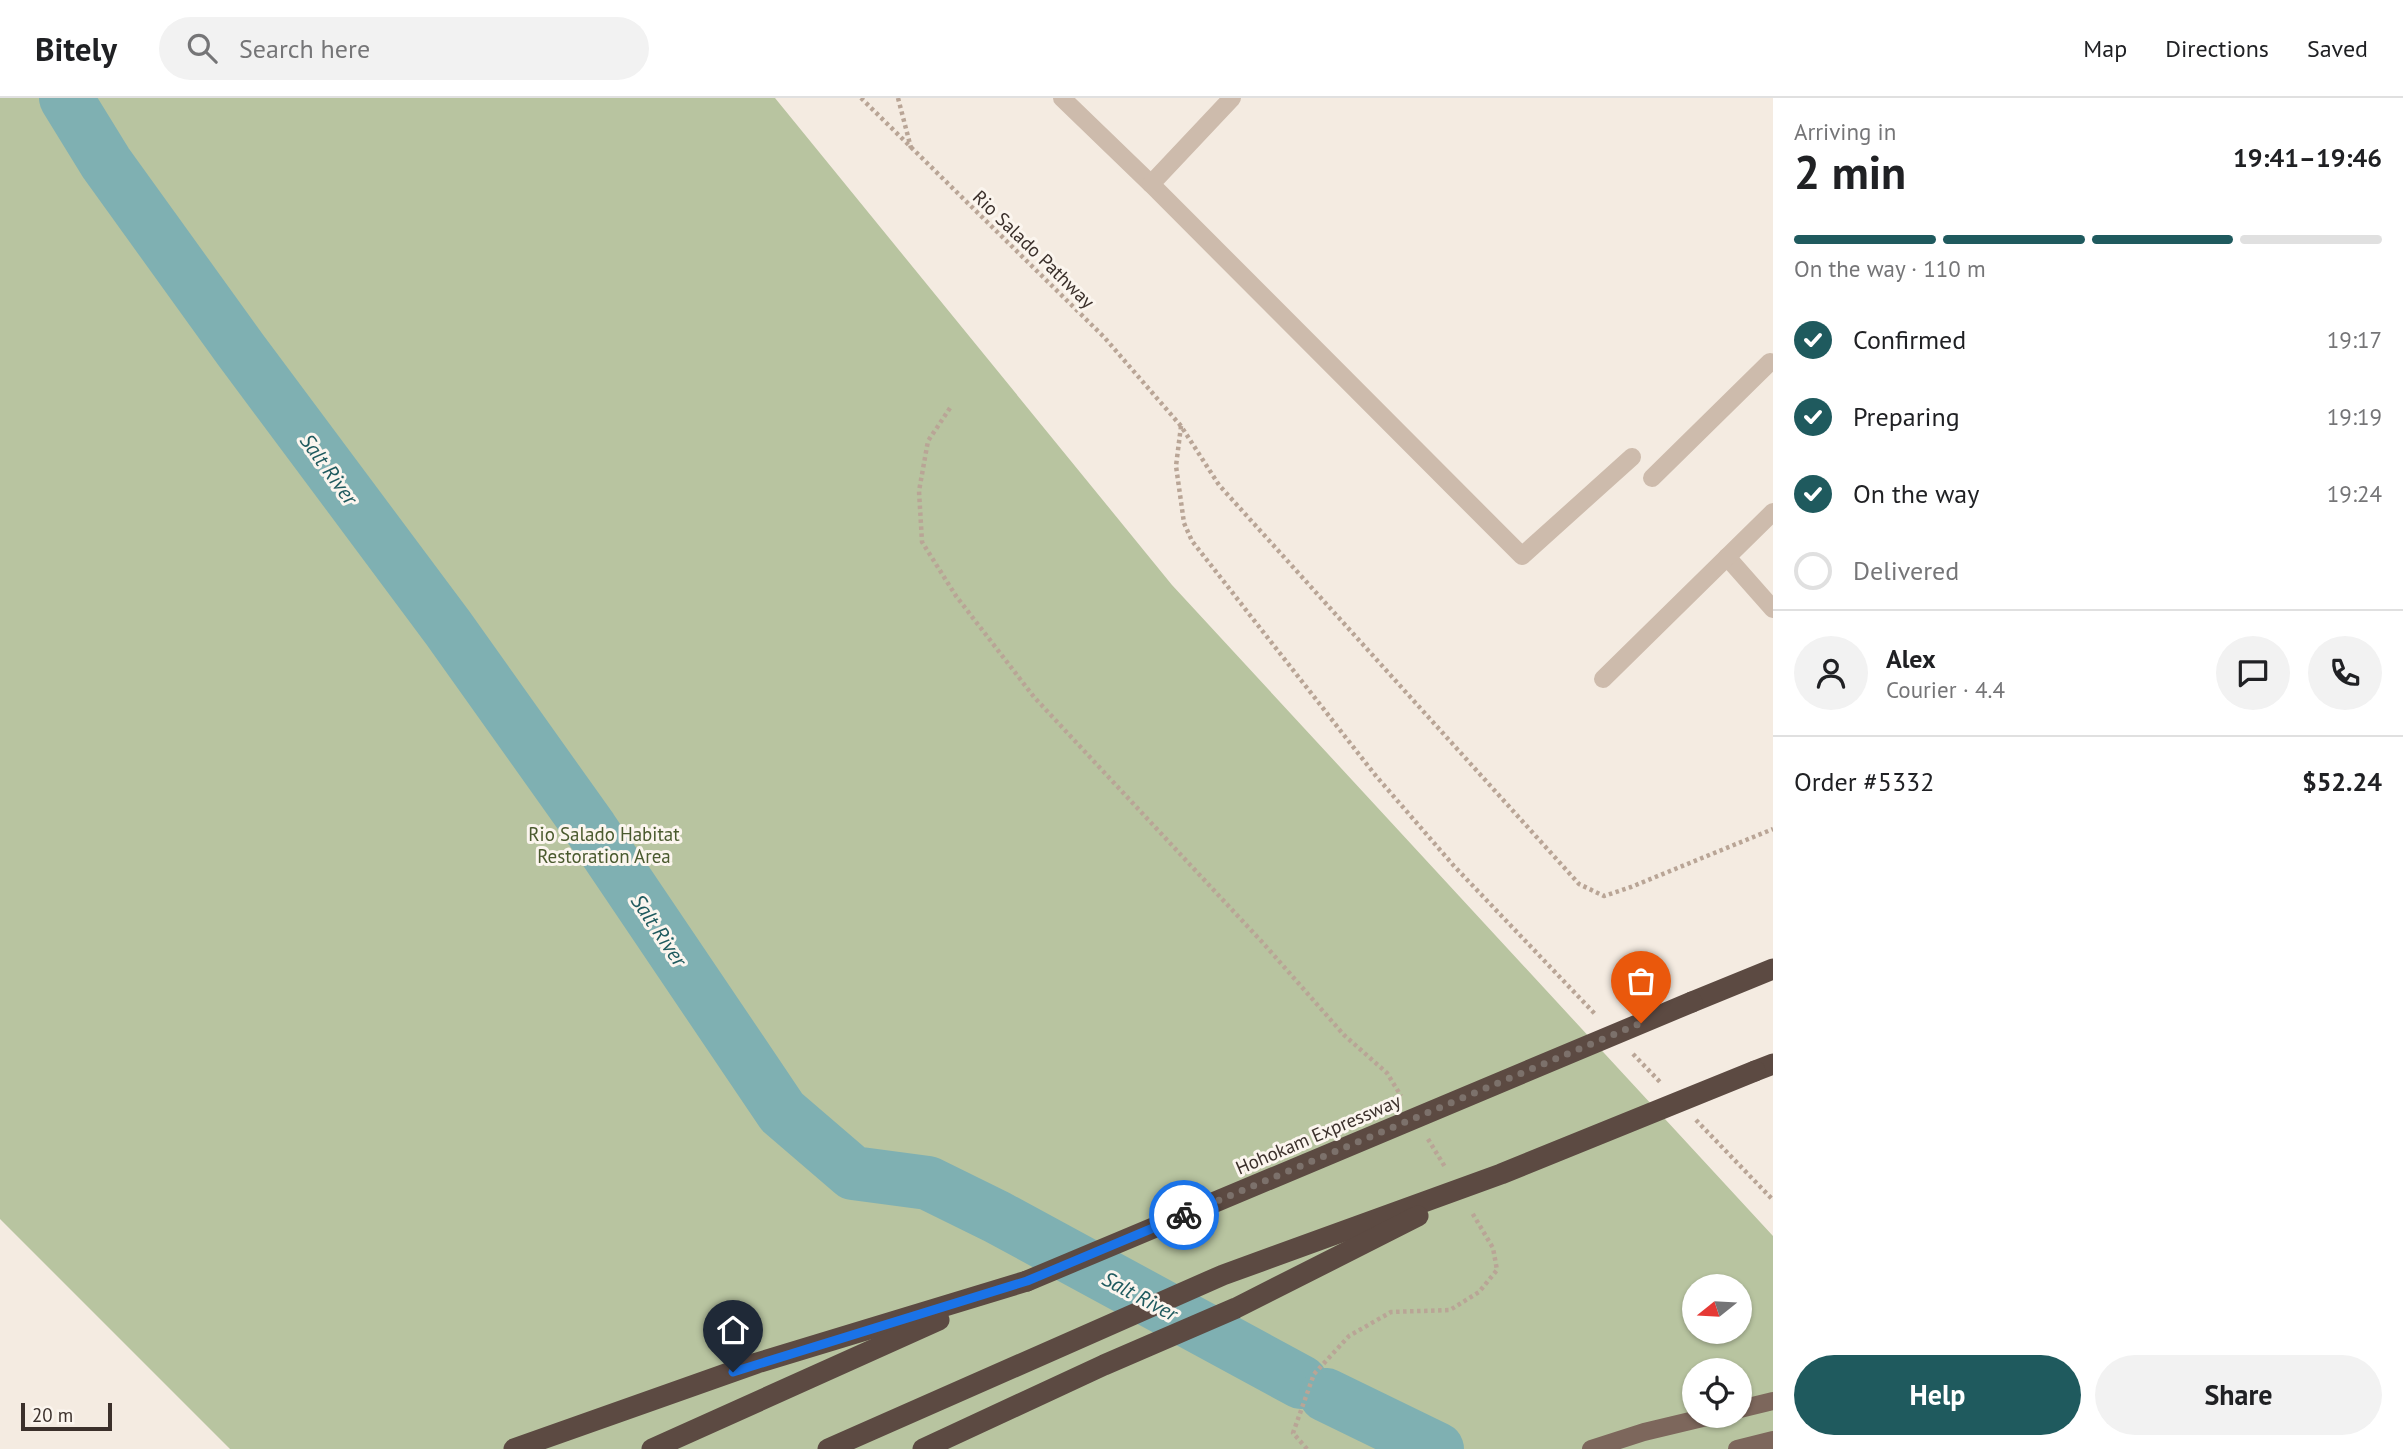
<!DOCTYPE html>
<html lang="en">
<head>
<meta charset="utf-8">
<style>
  body { margin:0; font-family:"PT Sans",sans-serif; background:#f2f2f2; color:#202124; height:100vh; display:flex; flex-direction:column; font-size:26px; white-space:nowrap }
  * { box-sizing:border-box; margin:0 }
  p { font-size:23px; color:#757577 }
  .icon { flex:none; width:38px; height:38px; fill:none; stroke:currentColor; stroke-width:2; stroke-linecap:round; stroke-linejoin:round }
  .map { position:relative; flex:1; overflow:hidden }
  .side { display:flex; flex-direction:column; background:#fff; width:630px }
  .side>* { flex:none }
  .needle { width:46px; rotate:252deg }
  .buttons { position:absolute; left:1682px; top:1176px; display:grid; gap:14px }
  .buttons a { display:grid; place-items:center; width:70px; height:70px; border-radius:50%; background:#fff; box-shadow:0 2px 5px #0004; font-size:35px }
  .scale { position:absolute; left:21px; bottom:18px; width:91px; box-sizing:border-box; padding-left:7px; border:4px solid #3b302b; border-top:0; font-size:19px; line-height:24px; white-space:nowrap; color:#3b302b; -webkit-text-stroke:5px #fbf5ee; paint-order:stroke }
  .pin { position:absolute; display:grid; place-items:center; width:60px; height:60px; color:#fff; margin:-72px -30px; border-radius:50% 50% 50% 0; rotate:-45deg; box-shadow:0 0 7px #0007 }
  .pin .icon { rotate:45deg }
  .courier { position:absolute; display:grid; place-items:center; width:70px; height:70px; margin:-35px; border:5px solid #1a73e8; border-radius:50%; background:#fff; color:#222; box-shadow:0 2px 9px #0007 }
  .headline em { font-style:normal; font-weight:600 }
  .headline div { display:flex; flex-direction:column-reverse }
  .headline { display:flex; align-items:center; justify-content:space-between; height:119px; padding:0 21px }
  h1 { font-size:46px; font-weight:600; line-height:52px }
  .bar { display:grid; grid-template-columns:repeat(4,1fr); gap:10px 7px; align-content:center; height:84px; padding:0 21px }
  .bar i { height:9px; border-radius:5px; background:#e0e0e0 }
  .bar .active { background:#1f5a5e }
  .bar p { grid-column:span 4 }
  .line { display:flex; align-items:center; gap:18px; padding:0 21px; border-top:2px solid #e0e0e0 }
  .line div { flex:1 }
  .round { display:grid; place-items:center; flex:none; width:74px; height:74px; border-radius:37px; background:#f2f2f2 }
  ol { padding:0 21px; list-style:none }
  li { display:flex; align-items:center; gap:21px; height:77px }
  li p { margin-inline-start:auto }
  li .icon { padding:7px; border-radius:50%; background:#1f5a5e; color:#fff; stroke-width:4 }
  li:last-child { color:#757577 }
  li i { width:38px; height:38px; border:4px solid #e0e0e0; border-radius:50% }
  .action { display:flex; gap:14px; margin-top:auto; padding:14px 21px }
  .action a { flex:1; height:80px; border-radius:42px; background:#1f5a5e; color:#fff; font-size:28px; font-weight:600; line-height:80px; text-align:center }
  .action a+a { background:#f2f2f2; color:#202124 }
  header { display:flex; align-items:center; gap:42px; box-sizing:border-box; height:98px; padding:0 35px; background:#fff; border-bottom:2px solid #e0e0e0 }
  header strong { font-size:33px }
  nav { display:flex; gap:38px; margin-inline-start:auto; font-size:24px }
  .search { width:490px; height:63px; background:#f2f2f2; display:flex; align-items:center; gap:18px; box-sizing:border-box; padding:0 24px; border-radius:38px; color:#757577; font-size:26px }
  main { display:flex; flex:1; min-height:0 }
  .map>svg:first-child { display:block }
  .green { fill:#b8c4a0; fill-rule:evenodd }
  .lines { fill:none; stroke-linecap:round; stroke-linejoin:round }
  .river { stroke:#7fb0b2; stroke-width:54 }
  .path { stroke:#b9a596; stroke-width:4.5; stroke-dasharray:3.5 3.5; stroke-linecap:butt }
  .minor { stroke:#cdbbac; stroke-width:18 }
  .major { stroke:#7d675c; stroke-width:18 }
  .highway { stroke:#5c4a42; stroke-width:21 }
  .highway-bridge { stroke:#5c4a42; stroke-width:21 }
  .done { stroke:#7c716b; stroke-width:7; stroke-dasharray:0 12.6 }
  .route { stroke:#1a73e8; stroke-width:9 }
  .labels { text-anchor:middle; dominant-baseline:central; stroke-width:6; stroke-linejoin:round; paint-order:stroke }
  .street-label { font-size:19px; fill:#3b302b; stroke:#fbf5ee }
  .park-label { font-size:19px; fill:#4a5a2e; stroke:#fbf5ee }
  .water-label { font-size:21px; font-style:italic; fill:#1f5a5e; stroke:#fbf5ee }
</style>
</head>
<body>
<header>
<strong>Bitely</strong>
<div class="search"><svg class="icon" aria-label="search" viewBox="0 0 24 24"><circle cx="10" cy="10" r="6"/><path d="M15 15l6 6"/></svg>Search here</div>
<nav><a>Map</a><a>Directions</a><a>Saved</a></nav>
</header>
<main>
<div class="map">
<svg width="1773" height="1351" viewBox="0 0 1773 1351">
  <rect width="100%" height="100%" fill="#f4ebe1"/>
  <!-- green -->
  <path class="green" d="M 0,0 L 775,0 L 1172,487 L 1773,1138 L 1773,1351 L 230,1351 L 0,1121 ZM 1694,1188 L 1740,1188 L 1740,1234 L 1694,1234 ZM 1694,1272 L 1740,1272 L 1740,1318 L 1694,1318 Z"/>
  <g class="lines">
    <!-- river -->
    <g class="river">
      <path d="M 66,0 L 106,65 L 240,251 L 448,530 L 591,731 L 782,1014 L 853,1075 L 928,1085 L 997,1119 L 1301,1284"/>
      <path d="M 1326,1297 L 1437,1351"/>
    </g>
    <!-- path -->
    <g class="path">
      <path d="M 861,0 L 1104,239 L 1181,328 L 1219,387 L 1579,786 L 1604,798 L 1631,789 L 1773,731"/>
      <path d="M 898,0 L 911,50"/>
      <path d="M 950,310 L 928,343 L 919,393 L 922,444 L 956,498 L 1034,599 L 1263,845 L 1344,937 L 1387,975 L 1401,998"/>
      <path d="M 1181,328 L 1176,368 L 1184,425 L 1192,443 L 1376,678 L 1454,768 L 1596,917"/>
      <path d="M 1633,956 L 1661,985"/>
      <path d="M 1696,1022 L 1773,1102"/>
      <path d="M 1428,1041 L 1445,1069"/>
      <path d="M 1307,1351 L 1293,1335 L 1314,1276 L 1349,1238 L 1391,1214 L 1450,1212 L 1479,1194 L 1497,1172 L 1493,1150 L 1471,1113"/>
    </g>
    <!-- minor -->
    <g class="minor">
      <path d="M 1062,0 L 1151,86"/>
      <path d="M 1232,0 L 1151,86 L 1522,458 L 1632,359"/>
      <path d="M 1652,380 L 1770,264"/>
      <path d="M 1727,459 L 1773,511"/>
      <path d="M 1603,581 L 1773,414"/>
    </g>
    <!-- major -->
    <g class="major">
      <path d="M 1740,1311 L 1773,1303"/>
      <path d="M 1591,1351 L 1644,1334 L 1711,1318"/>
      <path d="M 1737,1351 L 1773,1342"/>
    </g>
    <!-- highway -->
    <g class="highway">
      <path d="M 1692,904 L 1773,871"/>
      <path d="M 1755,973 L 1773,966"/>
      <path d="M 514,1351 L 757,1265 L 1027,1183"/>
      <path d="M 652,1351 L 939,1222"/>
    </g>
    <!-- highway-bridge -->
    <g class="highway-bridge">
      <path d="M 1027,1183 L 1692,904"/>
      <path d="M 828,1351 L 1223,1177 L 1501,1076 L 1755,973"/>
      <path d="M 923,1351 L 1104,1267 L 1236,1210 L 1418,1118"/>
    </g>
  </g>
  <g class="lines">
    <!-- done -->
    <path class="done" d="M 1184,1117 L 1641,925"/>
    <!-- route -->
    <path class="route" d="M 733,1274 L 1027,1183 L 1184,1117"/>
  </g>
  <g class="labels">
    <!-- street labels -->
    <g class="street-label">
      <text transform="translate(1034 151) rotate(44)">Rio Salado Pathway</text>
      <text transform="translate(1318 1036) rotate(-23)">Hohokam Expressway</text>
    </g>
    <!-- park labels -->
    <g class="park-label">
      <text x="604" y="736">Rio Salado Habitat<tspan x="604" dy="22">Restoration Area</tspan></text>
    </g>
    <!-- water labels -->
    <g class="water-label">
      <text transform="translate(329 371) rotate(54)">Salt River</text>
      <text transform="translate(659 832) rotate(56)">Salt River</text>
      <text transform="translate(1140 1198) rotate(28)">Salt River</text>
    </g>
  </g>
</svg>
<div class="buttons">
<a><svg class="needle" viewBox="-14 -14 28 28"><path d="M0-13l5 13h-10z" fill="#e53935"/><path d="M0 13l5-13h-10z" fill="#757577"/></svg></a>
<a><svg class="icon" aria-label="locate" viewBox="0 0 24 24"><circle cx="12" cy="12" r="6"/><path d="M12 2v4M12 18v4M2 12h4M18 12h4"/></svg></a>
</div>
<div class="scale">20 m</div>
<div class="pin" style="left:1641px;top:925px;background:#ea580c"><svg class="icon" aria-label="bag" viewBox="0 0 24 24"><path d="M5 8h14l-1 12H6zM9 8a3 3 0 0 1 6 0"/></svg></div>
<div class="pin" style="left:733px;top:1274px;background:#1f2937"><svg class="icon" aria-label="home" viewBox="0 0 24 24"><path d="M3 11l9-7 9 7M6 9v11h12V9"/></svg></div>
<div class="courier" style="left:1184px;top:1117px"><svg class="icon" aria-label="bike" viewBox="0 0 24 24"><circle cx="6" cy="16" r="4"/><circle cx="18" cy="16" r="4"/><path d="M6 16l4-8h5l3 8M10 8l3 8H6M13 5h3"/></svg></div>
</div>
<section class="side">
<div class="headline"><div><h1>2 min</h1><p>Arriving in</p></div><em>19:41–19:46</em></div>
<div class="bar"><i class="active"></i><i class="active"></i><i class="active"></i><i></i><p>On the way · 110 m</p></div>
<ol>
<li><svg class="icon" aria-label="check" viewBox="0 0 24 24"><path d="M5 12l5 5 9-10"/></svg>Confirmed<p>19:17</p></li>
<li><svg class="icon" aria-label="check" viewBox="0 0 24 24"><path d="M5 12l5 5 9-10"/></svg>Preparing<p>19:19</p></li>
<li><svg class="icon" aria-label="check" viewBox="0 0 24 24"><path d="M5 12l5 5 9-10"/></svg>On the way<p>19:24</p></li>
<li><i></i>Delivered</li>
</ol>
<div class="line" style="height:126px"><a class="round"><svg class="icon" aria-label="person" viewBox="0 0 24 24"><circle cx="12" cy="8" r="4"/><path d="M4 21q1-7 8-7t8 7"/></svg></a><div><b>Alex</b><p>Courier · 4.4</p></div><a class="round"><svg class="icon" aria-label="chat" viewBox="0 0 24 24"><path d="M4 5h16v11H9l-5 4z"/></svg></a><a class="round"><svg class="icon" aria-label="phone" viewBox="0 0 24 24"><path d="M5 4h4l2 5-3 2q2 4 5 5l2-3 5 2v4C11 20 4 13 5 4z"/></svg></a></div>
<div class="line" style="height:91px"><div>Order #5332</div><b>$52.24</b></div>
<div class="action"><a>Help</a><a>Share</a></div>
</section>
</main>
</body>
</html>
